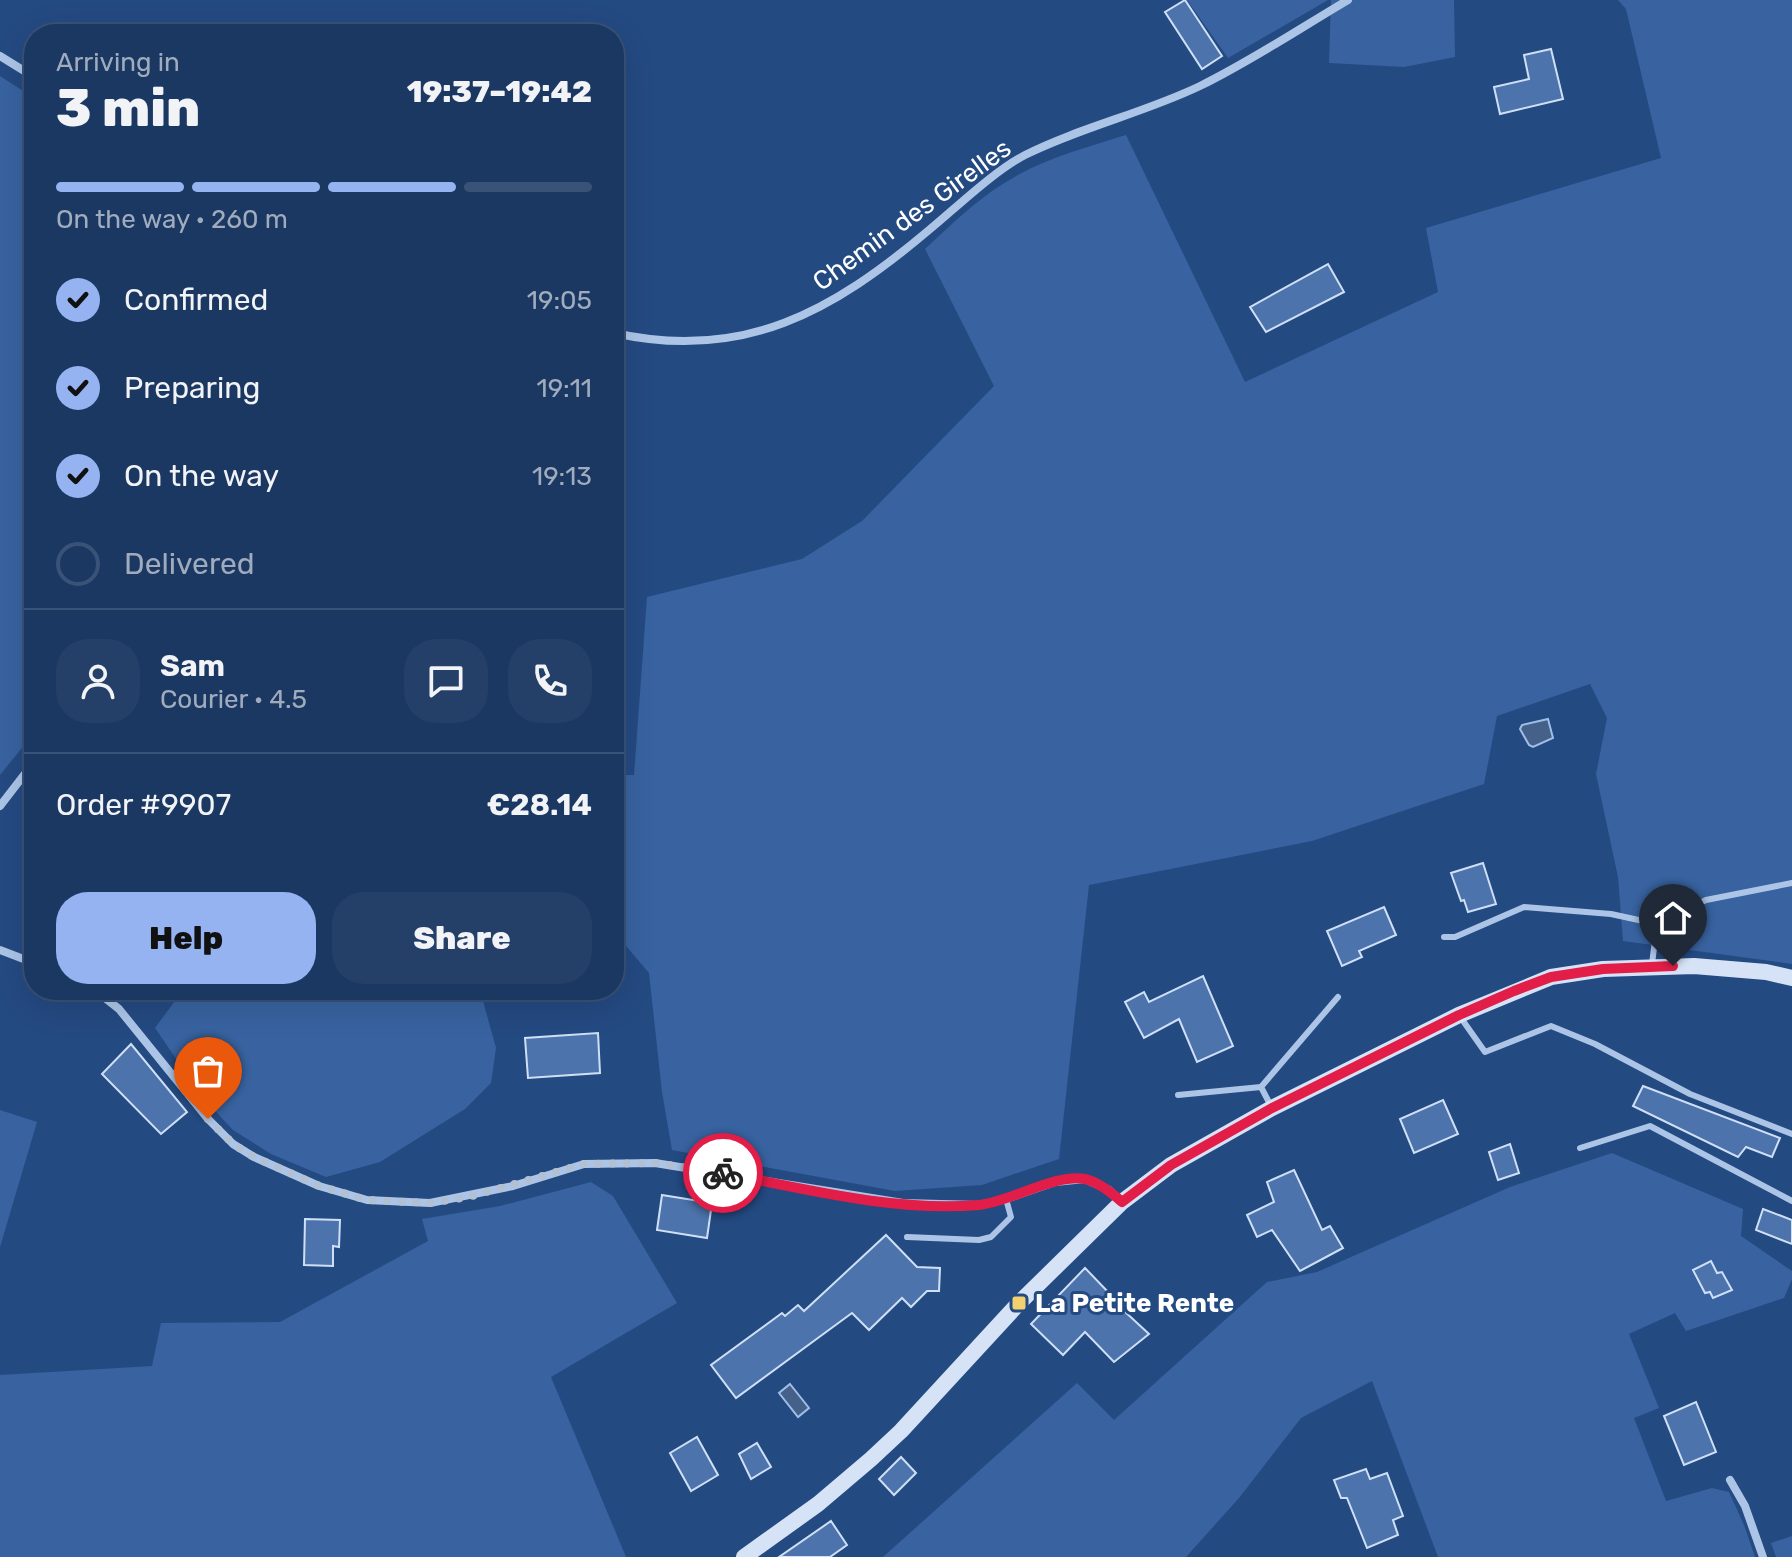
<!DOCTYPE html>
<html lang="en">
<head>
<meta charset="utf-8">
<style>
  body { margin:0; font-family:Rubik,sans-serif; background:#243f68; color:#f1f3f6; height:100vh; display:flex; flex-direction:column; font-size:30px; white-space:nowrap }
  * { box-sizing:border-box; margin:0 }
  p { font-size:26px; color:#a0acbe }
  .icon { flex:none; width:44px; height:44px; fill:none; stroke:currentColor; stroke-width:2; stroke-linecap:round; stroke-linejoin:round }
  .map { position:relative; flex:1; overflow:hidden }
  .details { position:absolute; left:24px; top:24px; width:600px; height:976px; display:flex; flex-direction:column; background:#1b3862; border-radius:32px; box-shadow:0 8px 32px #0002,0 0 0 2px #395277 }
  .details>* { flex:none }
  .pin { position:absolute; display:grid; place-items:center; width:68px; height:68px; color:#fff; margin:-82px -34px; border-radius:50% 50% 50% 0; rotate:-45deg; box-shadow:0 0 8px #0007 }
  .pin .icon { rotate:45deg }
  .courier { position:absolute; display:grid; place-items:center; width:80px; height:80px; margin:-40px; border:6px solid #e11d48; border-radius:50%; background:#fff; color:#222; box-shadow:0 2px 10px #0007 }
  .overview em { font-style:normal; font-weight:800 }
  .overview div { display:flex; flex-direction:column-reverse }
  .overview { display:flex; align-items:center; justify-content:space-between; height:136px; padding:0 32px }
  h1 { font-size:52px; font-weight:800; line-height:60px }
  .bar { display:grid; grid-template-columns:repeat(4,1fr); gap:12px 8px; align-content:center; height:96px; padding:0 32px }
  .bar i { height:10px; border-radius:6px; background:#395277 }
  .bar .on { background:#95b2f1 }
  .bar p { grid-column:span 4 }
  .line { display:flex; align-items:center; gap:20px; padding:0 32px; border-top:2px solid #395277 }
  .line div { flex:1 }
  .round { display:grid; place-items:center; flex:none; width:84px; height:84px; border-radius:32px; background:#243f68 }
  ol { padding:0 32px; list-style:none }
  li { display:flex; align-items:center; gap:24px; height:88px }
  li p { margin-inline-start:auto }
  li .icon { padding:8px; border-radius:50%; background:#95b2f1; color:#111; stroke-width:4 }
  li:last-child { color:#a0acbe }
  li i { width:44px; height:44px; border:4px solid #395277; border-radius:50% }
  .primary-button { display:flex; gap:16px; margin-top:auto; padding:16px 32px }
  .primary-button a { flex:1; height:92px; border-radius:32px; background:#95b2f1; color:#111; font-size:32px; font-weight:800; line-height:92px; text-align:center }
  .primary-button a+a { background:#243f68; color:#f1f3f6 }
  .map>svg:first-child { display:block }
  .green { fill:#3863a0 }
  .water { fill:#456189; stroke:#a0bfe8; stroke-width:2 }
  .building { fill:#4c73ab; stroke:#cfdff6; stroke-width:2 }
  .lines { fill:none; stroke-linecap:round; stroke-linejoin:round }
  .lane { stroke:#acc5e7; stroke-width:6 }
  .street { stroke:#acc5e7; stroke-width:8 }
  .secondary { stroke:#d6e3f6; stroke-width:16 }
  .done { stroke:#b2c0d3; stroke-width:8; stroke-dasharray:0 14.4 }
  .route { stroke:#e11d48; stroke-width:10 }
  .poi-dot { fill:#f2d06f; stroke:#244a82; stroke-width:3 }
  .labels { text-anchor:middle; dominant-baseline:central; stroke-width:6; stroke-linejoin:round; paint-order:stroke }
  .street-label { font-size:26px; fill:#fff; stroke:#244a82 }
  .poi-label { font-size:26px; font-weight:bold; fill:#fff; stroke:#244a82; text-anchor:start }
</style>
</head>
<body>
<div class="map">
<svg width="1792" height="1557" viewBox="0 0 1792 1557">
  <rect width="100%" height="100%" fill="#244a82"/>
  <!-- green -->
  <g class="green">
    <path d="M 1187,0 L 1328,0 L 1228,58 Z"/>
    <path d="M 1331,0 L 1454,0 L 1455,57 L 1404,67 L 1329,63 Z"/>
    <path d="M 1618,0 L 1792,0 L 1792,964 L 1623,941 L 1618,877 L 1596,774 L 1607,718 L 1590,684 L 1497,716 L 1484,784 L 1312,841 L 1089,885 L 1059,1159 L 982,1185 L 895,1191 L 672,1150 L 662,1092 L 649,973 L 621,940 L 614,942 L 614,775 L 634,775 L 647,597 L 802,559 L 862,521 L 994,386 L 925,249 C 951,225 976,200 1006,182 C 1042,159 1085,148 1126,135 L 1245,382 L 1438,292 L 1426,228 L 1661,158 L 1626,9 Z"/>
    <path d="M 0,76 L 34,98 L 34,733 L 0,775 Z"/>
    <path d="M 183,990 L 480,990 L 496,1048 L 491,1083 L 465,1109 L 380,1162 L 326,1177 L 271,1154 L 233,1130 L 203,1098 L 155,1028 Z"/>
    <path d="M 0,1110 L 37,1122 L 0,1247 Z"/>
    <path d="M 1612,1153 L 1743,1209 L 1741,1236 L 1792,1271 L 1792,1279 L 1784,1298 L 1686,1331 L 1675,1313 L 1629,1334 L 1659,1408 L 1634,1418 L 1666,1501 L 1712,1488 L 1729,1492 L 1744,1525 L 1755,1557 L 1438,1557 L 1372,1381 L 1301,1418 L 1239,1498 L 1186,1557 L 883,1557 L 1077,1383 L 1114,1420 L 1267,1282 L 1317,1272 L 1510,1187 Z"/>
    <path d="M 591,1182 L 613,1196 L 677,1303 L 551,1377 L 626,1557 L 0,1557 L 0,1375 L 152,1366 L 161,1323 L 280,1322 L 428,1241 L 422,1219 L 500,1206 Z"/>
    <path d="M 1792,1536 L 1792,1557 L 1776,1557 L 1771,1543 Z"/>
  </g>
  <!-- water -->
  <g class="water">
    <path d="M 1548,719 L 1553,738 L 1533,747 L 1529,745 L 1520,729 L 1522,725 Z"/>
    <path d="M 790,1384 L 809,1408 L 798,1417 L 779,1393 Z"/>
  </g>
  <!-- building -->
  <g class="building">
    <path d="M 1185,0 L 1222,56 L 1202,69 L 1165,12 Z"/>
    <path d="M 1551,49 L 1563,99 L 1500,114 L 1494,87 L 1529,79 L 1524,55 Z"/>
    <path d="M 1328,264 L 1344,292 L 1266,332 L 1250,307 Z"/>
    <path d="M 1483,863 L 1496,904 L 1468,912 L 1464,900 L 1461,901 L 1451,873 Z"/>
    <path d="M 1384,907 L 1396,935 L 1359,951 L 1362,957 L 1342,966 L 1327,931 Z"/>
    <path d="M 1203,976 L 1233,1046 L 1197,1062 L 1179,1019 L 1144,1038 L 1125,1002 L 1144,992 L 1149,1002 Z"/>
    <path d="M 598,1033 L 600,1073 L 528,1078 L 525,1038 Z"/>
    <path d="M 131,1044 L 187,1112 L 161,1134 L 102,1074 Z"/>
    <path d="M 1643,1086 L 1780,1138 L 1772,1157 L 1746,1147 L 1738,1157 L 1633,1106 Z"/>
    <path d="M 1443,1100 L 1458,1134 L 1414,1153 L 1400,1119 Z"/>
    <path d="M 1510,1144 L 1519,1173 L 1498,1180 L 1489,1152 Z"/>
    <path d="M 1294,1170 L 1322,1230 L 1330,1226 L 1343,1248 L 1300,1271 L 1272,1230 L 1257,1237 L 1247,1215 L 1274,1202 L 1267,1182 Z"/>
    <path d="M 662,1195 L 712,1203 L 707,1238 L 657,1230 Z"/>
    <path d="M 1763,1209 L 1792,1220 L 1792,1244 L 1756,1230 Z"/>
    <path d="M 305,1219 L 340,1220 L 339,1247 L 333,1246 L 333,1266 L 304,1265 Z"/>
    <path d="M 886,1235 L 917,1267 L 940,1268 L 939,1291 L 927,1291 L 911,1307 L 902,1298 L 869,1330 L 852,1313 L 736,1398 L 711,1365 L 782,1313 L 785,1316 L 798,1305 L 804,1311 Z"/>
    <path d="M 1711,1261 L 1717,1273 L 1722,1272 L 1732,1290 L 1713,1298 L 1710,1292 L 1705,1293 L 1693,1270 Z"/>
    <path d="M 1085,1268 L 1111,1295 L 1109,1297 L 1149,1334 L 1114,1362 L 1085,1332 L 1063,1355 L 1031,1324 Z"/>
    <path d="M 1696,1402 L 1716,1452 L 1684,1465 L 1664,1416 Z"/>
    <path d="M 697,1437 L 718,1475 L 691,1491 L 670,1453 Z"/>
    <path d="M 757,1443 L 771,1467 L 751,1479 L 739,1454 Z"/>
    <path d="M 901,1457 L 916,1473 L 894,1495 L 879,1479 Z"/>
    <path d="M 1366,1469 L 1370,1479 L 1387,1473 L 1403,1516 L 1393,1520 L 1398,1535 L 1367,1548 L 1347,1498 L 1341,1498 L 1334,1480 Z"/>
    <path d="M 831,1521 L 847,1545 L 830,1557 L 779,1557 Z"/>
  </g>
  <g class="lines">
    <!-- lane -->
    <g class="lane">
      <path d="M 1657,924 L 1706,900 L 1792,883"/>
      <path d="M 1444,937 L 1455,937 L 1524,907 L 1611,914 L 1657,924 L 1652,964"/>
      <path d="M 1461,1018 L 1485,1052 L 1551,1026 L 1595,1044 L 1690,1094 L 1792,1134"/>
      <path d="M 1178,1095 L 1261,1087"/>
      <path d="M 1272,1108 L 1261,1087 L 1338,997"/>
      <path d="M 1580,1148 L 1650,1126 L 1792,1201"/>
      <path d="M 907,1237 L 979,1240 L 991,1237 L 1011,1217 L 1006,1199"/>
    </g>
    <!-- street -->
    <g class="street">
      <path d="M 0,56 L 34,77"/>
      <path d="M 614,333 C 744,362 833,311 929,230 C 957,207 994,171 1025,155 C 1081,127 1144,113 1200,86 C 1251,61 1299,29 1348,0"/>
      <path d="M 0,806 L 34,762"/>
      <path d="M 0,950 L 34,963"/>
      <path d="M 95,990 L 119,1009 L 208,1119 L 233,1144 L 254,1157 L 319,1186 L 367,1200 L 430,1203 L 513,1186 L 584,1164 L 655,1163 L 903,1203 L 979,1205 L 1006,1199 L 1055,1182 L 1085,1179 L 1109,1190 L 1122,1202"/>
      <path d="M 1730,1480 L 1745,1506 L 1763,1557"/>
    </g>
    <!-- secondary -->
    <path class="secondary" d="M 744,1557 L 818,1504 L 871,1459 L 901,1431 L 1019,1303 L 1122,1202 L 1171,1165 L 1272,1108 L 1459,1015 L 1551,977 L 1603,969 L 1694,966 L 1766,972 L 1792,978"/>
  </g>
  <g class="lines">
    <!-- done -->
    <path class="done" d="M 208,1119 L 233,1144 L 254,1157 L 319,1186 L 367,1200 L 430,1203 L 469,1197 L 584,1164 L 655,1163 L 723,1173"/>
    <!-- route -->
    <path class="route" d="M 723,1173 C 804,1189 895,1212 979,1205 C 1010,1202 1056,1173 1085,1179 C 1099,1182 1112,1193 1122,1202 L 1171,1165 L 1272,1108 L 1459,1015 L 1514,991 L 1551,977 L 1603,969 L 1673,966"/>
  </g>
  <!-- markers -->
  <rect class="poi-dot" x="1011" y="1295" width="16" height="16" rx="4"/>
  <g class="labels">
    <!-- street labels -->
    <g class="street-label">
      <text transform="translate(912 215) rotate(-36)">Chemin des Girelles</text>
    </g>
    <!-- poi labels -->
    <g class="poi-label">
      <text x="1035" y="1303">La Petite Rente</text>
    </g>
  </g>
</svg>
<div class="pin" style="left:208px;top:1119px;background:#ea580c"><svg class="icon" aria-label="bag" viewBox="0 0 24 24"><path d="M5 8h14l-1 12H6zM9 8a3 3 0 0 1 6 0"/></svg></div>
<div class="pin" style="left:1673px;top:966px;background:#1f2937"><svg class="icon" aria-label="home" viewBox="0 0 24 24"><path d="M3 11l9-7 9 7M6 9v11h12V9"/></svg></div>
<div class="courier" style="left:723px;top:1173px"><svg class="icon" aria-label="bike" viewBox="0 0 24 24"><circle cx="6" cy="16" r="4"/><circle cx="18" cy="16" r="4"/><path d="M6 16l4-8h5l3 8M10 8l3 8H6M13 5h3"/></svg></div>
<section class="details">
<div class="overview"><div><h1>3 min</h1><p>Arriving in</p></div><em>19:37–19:42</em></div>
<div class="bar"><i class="on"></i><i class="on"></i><i class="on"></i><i></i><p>On the way · 260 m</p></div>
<ol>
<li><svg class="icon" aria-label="check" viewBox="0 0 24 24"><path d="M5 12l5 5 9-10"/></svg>Confirmed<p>19:05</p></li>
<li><svg class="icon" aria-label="check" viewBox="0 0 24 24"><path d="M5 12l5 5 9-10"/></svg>Preparing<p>19:11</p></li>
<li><svg class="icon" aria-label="check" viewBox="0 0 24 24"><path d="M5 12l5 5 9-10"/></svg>On the way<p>19:13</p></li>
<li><i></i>Delivered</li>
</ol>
<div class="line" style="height:144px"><a class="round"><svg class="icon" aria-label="person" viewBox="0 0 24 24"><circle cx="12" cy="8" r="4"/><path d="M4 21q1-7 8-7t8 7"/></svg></a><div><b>Sam</b><p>Courier · 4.5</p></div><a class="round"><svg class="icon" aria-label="chat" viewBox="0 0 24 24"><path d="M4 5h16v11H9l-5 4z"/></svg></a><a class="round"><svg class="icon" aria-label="phone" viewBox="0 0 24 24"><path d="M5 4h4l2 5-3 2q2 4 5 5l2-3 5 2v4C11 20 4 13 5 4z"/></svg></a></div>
<div class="line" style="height:104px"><div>Order #9907</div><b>€28.14</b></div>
<div class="primary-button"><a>Help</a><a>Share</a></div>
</section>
</div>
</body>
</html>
